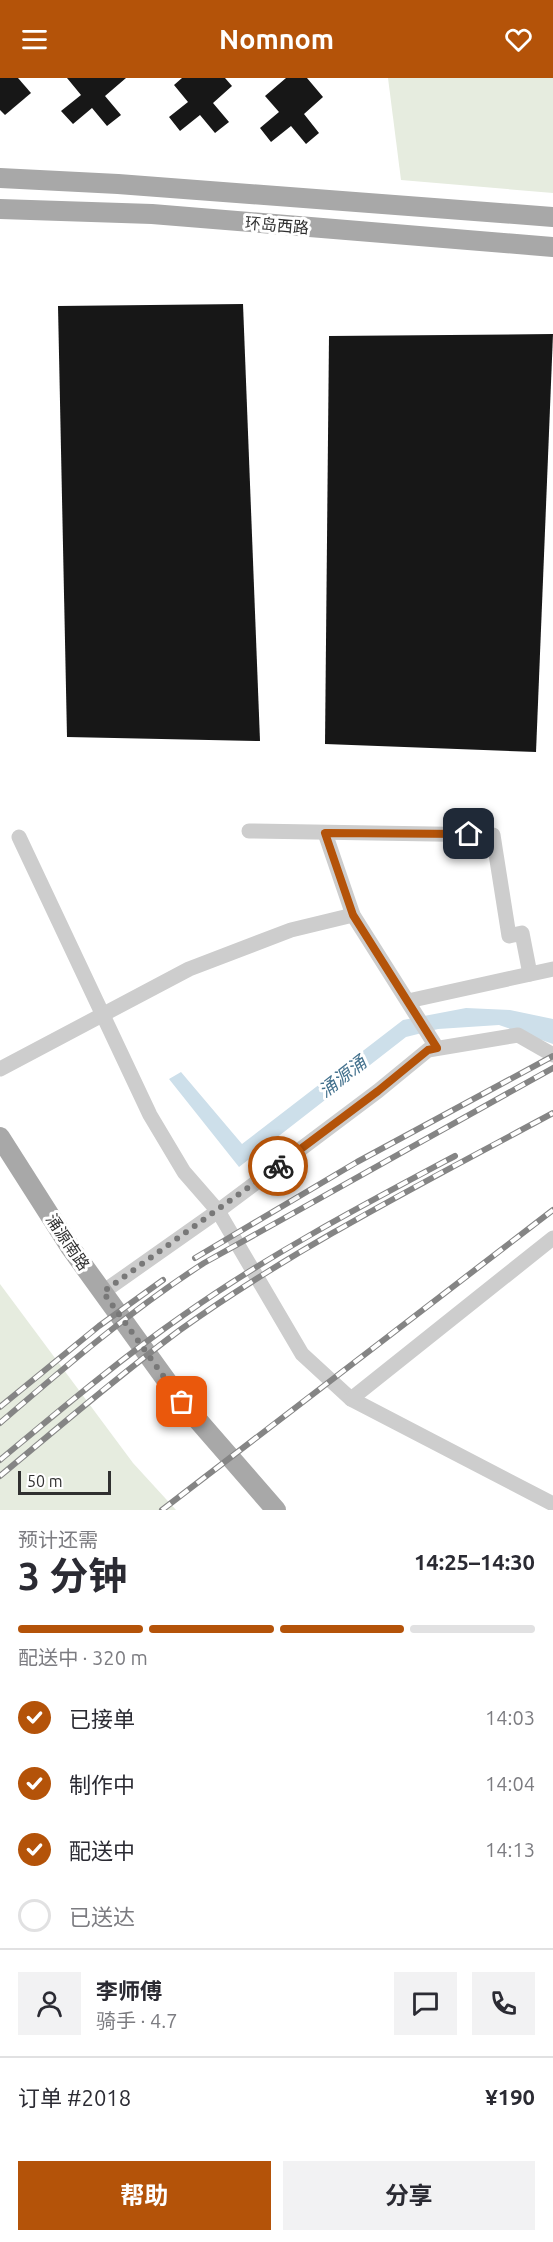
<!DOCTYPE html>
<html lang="zh">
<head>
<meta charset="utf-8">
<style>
  body { margin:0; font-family:Ubuntu,"Noto Sans SC",sans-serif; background:#f2f2f3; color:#2b2b33; height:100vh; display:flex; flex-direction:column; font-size:22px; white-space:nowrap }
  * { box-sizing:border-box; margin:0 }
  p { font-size:20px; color:#7c7c81 }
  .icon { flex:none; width:33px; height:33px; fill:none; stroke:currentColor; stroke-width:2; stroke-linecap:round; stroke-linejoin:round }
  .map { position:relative; height:1432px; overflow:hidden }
  .panel { display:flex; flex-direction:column; background:#fff; flex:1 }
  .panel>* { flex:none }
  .scale { position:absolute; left:18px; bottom:15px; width:93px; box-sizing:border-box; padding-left:6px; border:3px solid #303030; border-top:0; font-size:16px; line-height:21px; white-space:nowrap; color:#303030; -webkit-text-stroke:4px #fff; paint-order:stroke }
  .pin { position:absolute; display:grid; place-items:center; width:51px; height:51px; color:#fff; margin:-26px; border-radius:12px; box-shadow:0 3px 9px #0006 }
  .courier { position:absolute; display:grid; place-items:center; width:60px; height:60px; margin:-30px; border:4px solid #b45309; border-radius:50%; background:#fff; color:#222; box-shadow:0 2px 8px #0007 }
  .headline em { font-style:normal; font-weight:700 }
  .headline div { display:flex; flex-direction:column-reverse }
  .headline { display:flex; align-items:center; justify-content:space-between; height:102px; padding:0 18px }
  h1 { font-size:39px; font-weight:700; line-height:45px }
  .bar { display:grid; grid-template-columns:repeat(4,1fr); gap:9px 6px; align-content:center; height:72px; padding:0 18px }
  .bar i { height:8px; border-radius:4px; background:#e1e1e2 }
  .bar .on { background:#b45309 }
  .bar p { grid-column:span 4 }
  .line { display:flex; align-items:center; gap:15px; padding:0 18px; border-top:2px solid #e1e1e2 }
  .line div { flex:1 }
  .round { display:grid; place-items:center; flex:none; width:63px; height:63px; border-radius:0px; background:#f2f2f3 }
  ol { padding:0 18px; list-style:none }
  li { display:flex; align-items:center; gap:18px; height:66px }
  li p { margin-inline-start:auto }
  li .icon { padding:6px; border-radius:50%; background:#b45309; color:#fff; stroke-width:4 }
  li:last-child { color:#7c7c81 }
  li i { width:33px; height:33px; border:3px solid #e1e1e2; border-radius:50% }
  .action { display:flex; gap:12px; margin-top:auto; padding:12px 18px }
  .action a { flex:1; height:69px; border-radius:0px; background:#b45309; color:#fff; font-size:24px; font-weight:700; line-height:69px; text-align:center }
  .action a+a { background:#f2f2f3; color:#2b2b33 }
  header { display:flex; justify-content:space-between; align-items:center; height:78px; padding:0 18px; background:#b45309; color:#fff; font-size:27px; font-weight:700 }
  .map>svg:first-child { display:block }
  .green { fill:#e6ecdf }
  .water { fill:#cddfea }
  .building { fill:#171717 }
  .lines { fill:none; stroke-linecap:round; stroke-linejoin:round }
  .minor { stroke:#cdcdcd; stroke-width:15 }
  .major { stroke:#a8a8a8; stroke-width:20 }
  .rail-casing { stroke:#858585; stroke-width:6 }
  .rail { stroke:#fff; stroke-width:4; stroke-dasharray:11; stroke-linecap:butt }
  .done { stroke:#787878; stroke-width:6; stroke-dasharray:0 10.8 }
  .route { stroke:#b45309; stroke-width:8 }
  .labels { text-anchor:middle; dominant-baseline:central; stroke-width:6; stroke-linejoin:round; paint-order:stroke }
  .street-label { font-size:16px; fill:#303030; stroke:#fff }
  .water-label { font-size:18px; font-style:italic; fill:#43718d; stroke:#fff }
</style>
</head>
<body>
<header><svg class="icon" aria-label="menu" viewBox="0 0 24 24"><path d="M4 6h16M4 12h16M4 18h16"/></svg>Nomnom<svg class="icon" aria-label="heart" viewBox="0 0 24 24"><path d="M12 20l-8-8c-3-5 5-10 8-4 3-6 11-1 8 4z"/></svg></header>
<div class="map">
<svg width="553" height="1432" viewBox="0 0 553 1432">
  <rect width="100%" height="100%" fill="#fff"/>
  <!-- green -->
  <g class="green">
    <path d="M 388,0 L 553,0 L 553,115 L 401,102 Z"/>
    <path d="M 0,1206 L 133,1385 L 176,1432 L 0,1432 Z"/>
  </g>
  <!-- water -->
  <path class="water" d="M 466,930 L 510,932 L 553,941 L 553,966 L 499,947 L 438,951 L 406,959 L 239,1089 L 169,1001 L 181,994 L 242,1066 L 403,942 Z"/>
  <!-- building -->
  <g class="building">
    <path d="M 0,0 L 18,0 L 31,15 L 5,37 L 0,32 Z"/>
    <path d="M 67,0 L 126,0 L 105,18 L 121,37 L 107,48 L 92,30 L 73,46 L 61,33 L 81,17 Z"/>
    <path d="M 182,0 L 225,0 L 232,8 L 213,25 L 229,44 L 215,55 L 200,37 L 180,53 L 169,39 L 188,24 L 174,7 Z"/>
    <path d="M 286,0 L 307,0 L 323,19 L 304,36 L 319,55 L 306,66 L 291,48 L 271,64 L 260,50 L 279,34 L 265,18 Z"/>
    <path d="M 243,226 L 260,663 L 67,659 L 58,228 Z"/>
    <path d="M 553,256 L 536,674 L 325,666 L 329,258 Z"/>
  </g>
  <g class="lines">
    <!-- minor -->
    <g class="minor">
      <path d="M 249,753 L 493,757 L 509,858 L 522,855 L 530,896"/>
      <path d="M 325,755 L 353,837 L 437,970"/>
      <path d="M 19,759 L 150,1037 L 184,1094 L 218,1133 L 302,1276 L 351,1321 L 553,1426"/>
      <path d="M 408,923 L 553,891"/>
      <path d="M 0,991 L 189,891 L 291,852 L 353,837"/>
      <path d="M 103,1214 L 218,1133 L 378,1013 L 428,972 L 518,957 L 553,977"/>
      <path d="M 351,1321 L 553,1160"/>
    </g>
    <!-- major -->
    <g class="major">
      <path d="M 0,100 L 118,106 L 553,139"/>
      <path d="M 0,131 L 152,136 L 553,169"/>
      <path d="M 0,1059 L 70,1169 L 182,1324 L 276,1432"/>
    </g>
    <!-- rail casing -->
    <g class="rail-casing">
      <g id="rail">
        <path d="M 195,1180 L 357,1084 L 553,978"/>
        <path d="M 0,1329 L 99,1248 L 163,1202"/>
        <path d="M 0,1345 C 66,1288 131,1232 204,1185 L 553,990"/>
        <path d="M 0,1382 C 60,1332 120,1281 185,1236 C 270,1176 363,1127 455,1078"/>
        <path d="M 0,1398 C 59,1349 118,1298 180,1252 C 296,1169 427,1103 553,1035"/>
        <path d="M 162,1432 L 553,1132"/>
      </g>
    </g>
    <!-- rail -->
    <use href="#rail" class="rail"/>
  </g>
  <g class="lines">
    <!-- done -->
    <path class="done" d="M 182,1324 L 103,1214 L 278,1088"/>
    <!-- route -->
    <path class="route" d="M 278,1088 L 378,1013 L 428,972 L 437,970 L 353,837 L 325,755 L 469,756"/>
  </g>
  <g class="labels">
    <!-- street labels -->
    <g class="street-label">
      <text transform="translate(277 147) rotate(5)">环岛西路</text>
      <text transform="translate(68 1164) rotate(56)">涌源南路</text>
    </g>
    <!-- water labels -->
    <g class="water-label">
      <text transform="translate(342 998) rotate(-38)">涌源涌</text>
    </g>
  </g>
</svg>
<div class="scale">50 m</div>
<div class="pin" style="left:182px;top:1324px;background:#ea580c"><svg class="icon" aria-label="bag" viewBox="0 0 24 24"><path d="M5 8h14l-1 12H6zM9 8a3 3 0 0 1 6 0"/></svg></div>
<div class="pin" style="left:469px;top:756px;background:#1f2937"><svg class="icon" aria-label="home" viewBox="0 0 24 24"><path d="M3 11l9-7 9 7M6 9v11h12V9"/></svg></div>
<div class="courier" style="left:278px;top:1088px"><svg class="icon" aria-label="bike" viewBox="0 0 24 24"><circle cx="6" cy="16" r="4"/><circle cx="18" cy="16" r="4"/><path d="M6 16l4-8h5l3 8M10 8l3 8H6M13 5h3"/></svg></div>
</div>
<section class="panel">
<div class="headline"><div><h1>3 分钟</h1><p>预计还需</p></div><em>14:25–14:30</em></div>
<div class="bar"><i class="on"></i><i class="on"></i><i class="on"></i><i></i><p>配送中 · 320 m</p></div>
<ol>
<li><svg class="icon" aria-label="check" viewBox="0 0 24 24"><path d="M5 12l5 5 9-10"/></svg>已接单<p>14:03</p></li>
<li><svg class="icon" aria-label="check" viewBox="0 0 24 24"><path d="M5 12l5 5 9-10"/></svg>制作中<p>14:04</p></li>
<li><svg class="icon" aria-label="check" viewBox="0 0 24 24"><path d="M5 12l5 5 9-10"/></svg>配送中<p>14:13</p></li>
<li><i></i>已送达</li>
</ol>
<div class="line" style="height:108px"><a class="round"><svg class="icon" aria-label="person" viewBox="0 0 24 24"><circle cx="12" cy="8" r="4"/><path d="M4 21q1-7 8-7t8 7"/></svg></a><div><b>李师傅</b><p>骑手 · 4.7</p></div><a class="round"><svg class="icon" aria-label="chat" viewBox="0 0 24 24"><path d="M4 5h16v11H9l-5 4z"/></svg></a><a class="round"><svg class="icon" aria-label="phone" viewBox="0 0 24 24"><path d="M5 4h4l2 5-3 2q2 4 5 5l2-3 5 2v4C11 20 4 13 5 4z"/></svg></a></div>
<div class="line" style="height:78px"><div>订单 #2018</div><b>¥190</b></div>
<div class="action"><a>帮助</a><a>分享</a></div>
</section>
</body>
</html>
